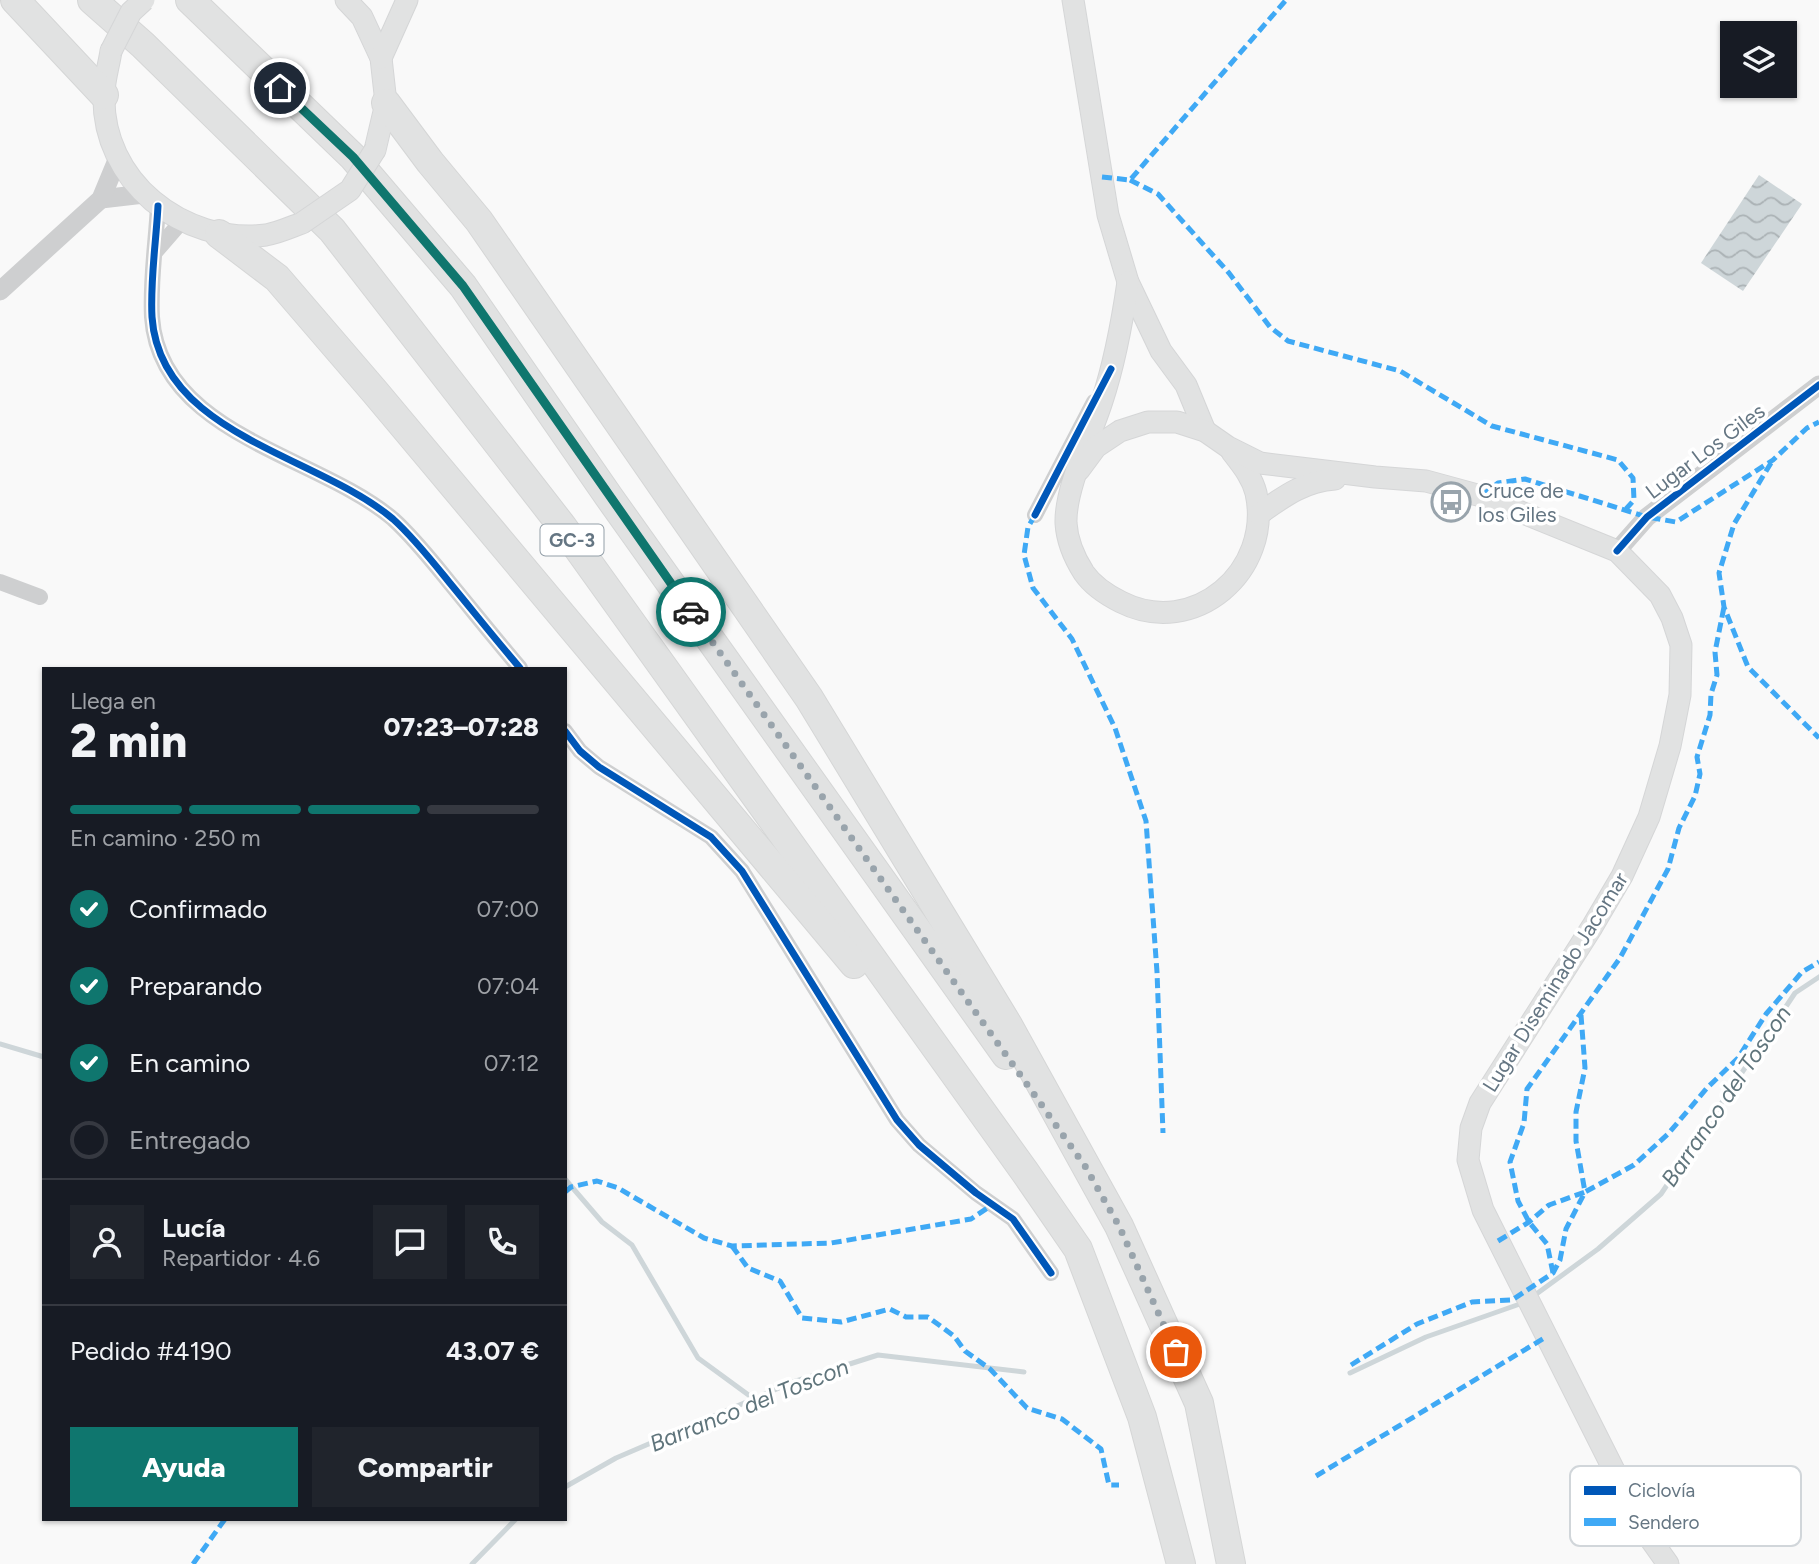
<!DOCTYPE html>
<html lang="es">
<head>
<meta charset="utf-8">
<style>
  body { margin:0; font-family:Figtree,sans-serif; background:#20242c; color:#f1f3f6; height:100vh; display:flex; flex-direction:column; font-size:26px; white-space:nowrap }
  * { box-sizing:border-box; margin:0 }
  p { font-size:23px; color:#9ea1a6 }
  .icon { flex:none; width:38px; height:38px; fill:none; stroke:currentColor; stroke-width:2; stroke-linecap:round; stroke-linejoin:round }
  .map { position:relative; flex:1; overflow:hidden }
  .side { position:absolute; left:42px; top:667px; width:525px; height:854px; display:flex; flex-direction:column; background:#171b24; border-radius:0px; box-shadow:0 2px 5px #0004 }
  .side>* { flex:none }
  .controls { position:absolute; left:1720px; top:21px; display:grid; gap:14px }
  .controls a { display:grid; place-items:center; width:77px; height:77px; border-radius:0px; background:#171b24; box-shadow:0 2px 5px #0004; font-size:35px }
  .pin { position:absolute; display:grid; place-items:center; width:60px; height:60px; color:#fff; margin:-30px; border:4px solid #fff; border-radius:50%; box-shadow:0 2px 7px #0007 }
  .courier { position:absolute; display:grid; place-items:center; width:70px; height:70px; margin:-35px; border:5px solid #0f766e; border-radius:50%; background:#fff; color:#222; box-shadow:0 2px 9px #0007 }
  .head em { font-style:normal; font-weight:800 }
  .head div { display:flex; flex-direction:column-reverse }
  .head { display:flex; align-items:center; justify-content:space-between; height:119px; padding:0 28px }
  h1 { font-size:46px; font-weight:800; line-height:52px }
  .bar { display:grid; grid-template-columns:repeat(4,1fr); gap:10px 7px; align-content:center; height:84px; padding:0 28px }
  .bar i { height:9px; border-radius:5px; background:#363941 }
  .bar .current { background:#0f766e }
  .bar p { grid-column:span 4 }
  .line { display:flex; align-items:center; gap:18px; padding:0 28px; border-top:2px solid #363941 }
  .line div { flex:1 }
  .round { display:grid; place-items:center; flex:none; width:74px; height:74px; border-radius:0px; background:#20242c }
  ol { padding:0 28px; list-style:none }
  li { display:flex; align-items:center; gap:21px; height:77px }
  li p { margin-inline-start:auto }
  li .icon { padding:7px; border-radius:50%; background:#0f766e; color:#fff; stroke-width:4 }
  li:last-child { color:#9ea1a6 }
  li i { width:38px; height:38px; border:4px solid #363941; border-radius:50% }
  .cta { display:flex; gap:14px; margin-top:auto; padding:14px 28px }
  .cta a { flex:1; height:80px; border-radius:0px; background:#0f766e; color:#fff; font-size:28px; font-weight:800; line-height:80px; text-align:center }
  .cta a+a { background:#20242c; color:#f1f3f6 }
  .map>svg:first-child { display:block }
  .water { fill:url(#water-waves) }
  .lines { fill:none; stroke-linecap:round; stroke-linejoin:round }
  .stream { stroke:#ced6d9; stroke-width:5 }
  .secondary-casing { stroke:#d5d6d7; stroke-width:23 }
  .motorway-casing { stroke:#d5d6d6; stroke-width:30 }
  .minor { stroke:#cecfd0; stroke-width:16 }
  .tertiary { stroke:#cecfd0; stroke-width:19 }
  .secondary { stroke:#e1e2e2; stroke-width:21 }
  .motorway { stroke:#e1e2e2; stroke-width:28 }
  .secondary-bridge-casing { stroke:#d5d6d7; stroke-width:23; stroke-linecap:butt }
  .secondary-bridge { stroke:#e1e2e2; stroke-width:21 }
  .quiet { stroke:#3fa9f5; stroke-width:5; stroke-dasharray:10 5; stroke-linecap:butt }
  .cycleway-casing { stroke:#fff; stroke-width:11 }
  .cycleway { stroke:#0057b8; stroke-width:7 }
  .done { stroke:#99a4ac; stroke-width:7; stroke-dasharray:0 12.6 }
  .route { stroke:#0f766e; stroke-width:9 }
  .labels { text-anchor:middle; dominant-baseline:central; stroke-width:7; stroke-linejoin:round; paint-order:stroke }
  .shield { fill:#fff; stroke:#939fa8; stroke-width:2 }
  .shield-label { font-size:19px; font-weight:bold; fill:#657683 }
  .street-label { font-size:21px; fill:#657683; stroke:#fff }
  .poi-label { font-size:21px; fill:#657683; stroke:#fff; text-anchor:start }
  .water-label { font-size:23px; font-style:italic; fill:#60757c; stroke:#fff }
  .key { fill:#fff; stroke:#d1d6da; stroke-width:2 }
  .key-label { font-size:19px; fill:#657683 }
</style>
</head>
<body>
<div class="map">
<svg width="1819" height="1564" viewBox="0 0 1819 1564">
  <defs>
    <pattern id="water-waves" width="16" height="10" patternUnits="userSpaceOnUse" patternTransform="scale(1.75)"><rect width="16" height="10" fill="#ced6d9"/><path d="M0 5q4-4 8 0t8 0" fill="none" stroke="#abb2b5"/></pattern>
  </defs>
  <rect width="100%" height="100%" fill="#f9f9f9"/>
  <!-- water -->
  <path class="water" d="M 1759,175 L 1802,204 L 1743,291 L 1701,263 Z"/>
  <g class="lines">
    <!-- stream -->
    <g class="stream">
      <path d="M 0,1044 L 44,1057"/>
      <path d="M 565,1179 L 602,1222 L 632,1245 L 698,1358 L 754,1399"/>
      <path d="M 1535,1295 L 1598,1249 L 1661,1194 L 1795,993 L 1819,977"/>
      <path d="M 1350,1373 L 1426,1337 L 1517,1305"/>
      <path d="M 565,1487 L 616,1458 L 793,1382 L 878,1355 L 1024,1372"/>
      <path d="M 472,1564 L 516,1519"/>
    </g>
    <!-- secondary casing -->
    <g class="secondary-casing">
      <g id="secondary">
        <path d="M 346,0 L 362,17 L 381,58 L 386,103 L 375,150"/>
        <path d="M 1073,0 L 1108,215 L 1128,282 L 1161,351 L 1186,385 L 1205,431"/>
        <path d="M 111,51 C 109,65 104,80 104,94 C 101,181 183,245 266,235 C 278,233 291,227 302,223"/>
        <path d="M 381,58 L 407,0"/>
        <path d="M 1128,282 C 1122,323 1115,362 1102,401 C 1091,436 1065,488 1066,523 C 1067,540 1075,559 1084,573 C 1093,586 1107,595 1121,602 C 1194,639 1273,571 1256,493 C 1252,477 1242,465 1232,452"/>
        <path d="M 1079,470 L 1096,447 L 1120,431 L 1148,422 L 1177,422 L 1205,431 L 1228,447 L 1260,463 L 1375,477 L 1426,481 L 1481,496 L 1617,551 L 1660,595 L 1672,618 L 1681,645 L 1680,695 L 1670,746 L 1649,817 L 1622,876 L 1592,927 L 1480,1103 L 1471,1128 L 1468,1160 L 1483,1210 L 1644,1530 L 1668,1564"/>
        <path d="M 1259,514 C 1283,497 1304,481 1335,479"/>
      </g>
    </g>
    <!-- motorway casing -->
    <g class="motorway-casing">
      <g id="motorway">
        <path d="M 15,0 L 104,95"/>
        <path d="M 92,0 L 143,45 L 332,230 L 562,526 L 1025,1172 L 1078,1249 L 1142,1417 L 1181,1564"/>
        <path d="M 190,0 L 353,157 L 463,286 L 609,497 L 1006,1055"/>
        <path d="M 386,103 L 430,162 L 479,221 L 809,698 L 1008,1025 L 1119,1226 L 1199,1403 L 1231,1564"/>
        <path d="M 219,234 L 277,278 L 375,392 L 854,964"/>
      </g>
    </g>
    <!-- minor -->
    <g class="minor">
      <path d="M 158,206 C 156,243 150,281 152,317 C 160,435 318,455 393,519 C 414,538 432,561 449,582 C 473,611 496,640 520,668"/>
      <path d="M 156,251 L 182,221"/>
      <path d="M 1035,515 L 1094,402"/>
      <path d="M 0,582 L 40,597"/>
      <path d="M 565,731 L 580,751 L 599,767 L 711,837 L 742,871 L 897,1120 L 919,1145 L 976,1193 L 1013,1219 L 1051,1273"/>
    </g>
    <!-- tertiary -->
    <g class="tertiary">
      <path d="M 101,199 L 144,194"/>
      <path d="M 0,291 L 101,199 L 118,158"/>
      <path d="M 1617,551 L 1647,517 L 1819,385"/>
    </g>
    <!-- secondary -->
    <use href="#secondary" class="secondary"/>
    <!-- motorway -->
    <use href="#motorway" class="motorway"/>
    <!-- secondary-bridge casing -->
    <g class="secondary-bridge-casing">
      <g id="secondary-bridge">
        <path d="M 111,51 L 131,12 L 144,0"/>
        <path d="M 302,223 L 350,190 L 375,150"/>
      </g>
    </g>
    <!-- secondary-bridge -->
    <use href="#secondary-bridge" class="secondary-bridge"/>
    <!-- quiet -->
    <g class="quiet">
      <path d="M 1102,177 L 1130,180 L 1286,0"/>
      <path d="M 1130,180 L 1158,194 L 1229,273 L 1270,327 L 1288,341 L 1400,371 L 1492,426 L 1618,460 L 1633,478 L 1634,500 L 1626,509"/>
      <path d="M 1771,463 L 1734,524 L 1719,573 L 1724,607 L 1748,667 L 1819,738"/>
      <path d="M 1481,496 L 1498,483 L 1525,479 L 1647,517 L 1676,522 L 1773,460 L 1807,428 L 1819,422"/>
      <path d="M 1035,515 L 1028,527 L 1024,555 L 1033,588 L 1072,639 L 1115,728 L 1146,821 L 1157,972 L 1163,1133"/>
      <path d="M 565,1192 L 571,1187 L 597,1181 L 618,1188 L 704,1238 L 732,1246 L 831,1243 L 971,1219 L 992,1205"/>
      <path d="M 1498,1241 L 1529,1222 L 1549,1205 L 1585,1192 L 1576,1141 L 1576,1112 L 1585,1068 L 1581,1015"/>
      <path d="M 732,1246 L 748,1268 L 780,1281 L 802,1318 L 841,1322 L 890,1309 L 906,1317 L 928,1317 L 954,1336 L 965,1351 L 990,1369 L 1027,1408 L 1062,1419 L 1101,1449 L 1109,1485 L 1119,1485"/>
      <path d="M 1553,1273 L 1547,1244 L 1529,1222 L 1518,1201 L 1510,1162 L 1524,1123 L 1527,1089 L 1620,958 L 1668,869 L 1679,828 L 1695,796 L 1700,774 L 1697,757 L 1710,715 L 1711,694 L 1717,675 L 1715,652 L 1724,607"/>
      <path d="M 1351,1365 L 1417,1324 L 1472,1302 L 1512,1300 L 1553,1273 L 1560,1260 L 1566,1229 L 1585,1192 L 1634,1165 L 1668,1134 L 1707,1088 L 1738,1058 L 1766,1014 L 1802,972 L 1819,962"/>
      <path d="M 1316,1476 L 1546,1337"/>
      <path d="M 193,1564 L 225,1519"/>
    </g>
    <!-- cycleway casing -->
    <g class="cycleway-casing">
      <g id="cycleway">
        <path d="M 158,206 C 156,243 150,281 152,317 C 160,435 318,455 393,519 C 414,538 432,561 449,582 C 473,611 496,640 520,668"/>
        <path d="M 1035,515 L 1111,369"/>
        <path d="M 1617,551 L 1647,517 L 1819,385"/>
        <path d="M 565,731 L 580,751 L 599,767 L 711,837 L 742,871 L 897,1120 L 919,1145 L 976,1193 L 1013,1219 L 1051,1273"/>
      </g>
    </g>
    <!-- cycleway -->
    <use href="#cycleway" class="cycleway"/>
  </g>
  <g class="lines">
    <!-- done -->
    <path class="done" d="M 691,612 L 1085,1166 L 1119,1226 L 1176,1352"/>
    <!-- route -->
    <path class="route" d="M 280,88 L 353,157 L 463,286 L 691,612"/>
  </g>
  <!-- icons -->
  <defs>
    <g id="bus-ring" transform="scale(2.0125)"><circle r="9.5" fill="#fff" stroke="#99a4ac" stroke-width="1.5"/><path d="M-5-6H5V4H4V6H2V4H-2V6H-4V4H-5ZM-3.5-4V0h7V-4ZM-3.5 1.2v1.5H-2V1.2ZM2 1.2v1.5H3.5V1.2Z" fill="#99a4ac"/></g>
  </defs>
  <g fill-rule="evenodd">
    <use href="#bus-ring" x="1451" y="502"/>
  </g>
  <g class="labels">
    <!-- shield labels -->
    <rect class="shield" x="540.5" y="524.5" width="63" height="31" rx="5"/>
    <g class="shield-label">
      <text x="572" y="540">GC-3</text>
    </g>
    <!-- street labels -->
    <g class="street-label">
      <text transform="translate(1705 451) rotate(-37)">Lugar Los Giles</text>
      <text transform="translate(1555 982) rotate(-58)">Lugar Diseminado Jacomar</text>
    </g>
    <!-- poi labels -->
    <g class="poi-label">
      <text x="1478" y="490">Cruce de<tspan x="1478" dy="24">los Giles</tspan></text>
    </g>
    <!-- water labels -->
    <g class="water-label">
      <text transform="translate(1726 1096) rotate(-56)">Barranco del Toscon</text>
      <text transform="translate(749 1405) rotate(-22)">Barranco del Toscon</text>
    </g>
  </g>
  <!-- legend -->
  <rect x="1570" y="1466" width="231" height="80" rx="10" class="key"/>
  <rect x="1584" y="1486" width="32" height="9" fill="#0057b8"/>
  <rect x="1584" y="1518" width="32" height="8" fill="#3fa9f5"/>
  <g class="key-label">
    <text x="1628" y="1497">Ciclovía</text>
    <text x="1628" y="1529">Sendero</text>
  </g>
</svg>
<div class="controls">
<a><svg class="icon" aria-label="layers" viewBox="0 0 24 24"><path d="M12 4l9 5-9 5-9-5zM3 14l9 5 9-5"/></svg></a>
</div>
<div class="pin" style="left:1176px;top:1352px;background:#ea580c"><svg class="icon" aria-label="bag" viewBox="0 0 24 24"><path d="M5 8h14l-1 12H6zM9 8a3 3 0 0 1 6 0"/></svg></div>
<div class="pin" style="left:280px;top:88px;background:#1f2937"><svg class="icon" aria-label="home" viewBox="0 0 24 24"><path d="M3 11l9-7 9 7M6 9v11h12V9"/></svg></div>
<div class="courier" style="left:691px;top:612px"><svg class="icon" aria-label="car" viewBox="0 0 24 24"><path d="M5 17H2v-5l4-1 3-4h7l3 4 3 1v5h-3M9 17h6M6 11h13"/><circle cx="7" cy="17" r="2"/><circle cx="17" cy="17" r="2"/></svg></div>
<section class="side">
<div class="head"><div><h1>2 min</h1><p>Llega en</p></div><em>07:23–07:28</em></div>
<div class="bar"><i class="current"></i><i class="current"></i><i class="current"></i><i></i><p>En camino · 250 m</p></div>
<ol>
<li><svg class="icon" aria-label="check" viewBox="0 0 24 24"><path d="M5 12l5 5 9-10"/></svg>Confirmado<p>07:00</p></li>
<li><svg class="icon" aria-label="check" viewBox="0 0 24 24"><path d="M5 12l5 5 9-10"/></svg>Preparando<p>07:04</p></li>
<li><svg class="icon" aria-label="check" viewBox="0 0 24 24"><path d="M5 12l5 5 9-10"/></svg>En camino<p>07:12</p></li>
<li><i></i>Entregado</li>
</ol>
<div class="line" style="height:126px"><a class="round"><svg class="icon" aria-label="person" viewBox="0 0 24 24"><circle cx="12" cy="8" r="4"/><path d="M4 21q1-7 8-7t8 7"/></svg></a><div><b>Lucía</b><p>Repartidor · 4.6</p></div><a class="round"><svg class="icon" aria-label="chat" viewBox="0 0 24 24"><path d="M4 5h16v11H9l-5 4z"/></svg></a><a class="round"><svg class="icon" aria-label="phone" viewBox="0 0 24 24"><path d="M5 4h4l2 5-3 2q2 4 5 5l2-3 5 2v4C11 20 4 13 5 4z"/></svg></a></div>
<div class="line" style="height:91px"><div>Pedido #4190</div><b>43.07 €</b></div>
<div class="cta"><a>Ayuda</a><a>Compartir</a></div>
</section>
</div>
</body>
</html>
